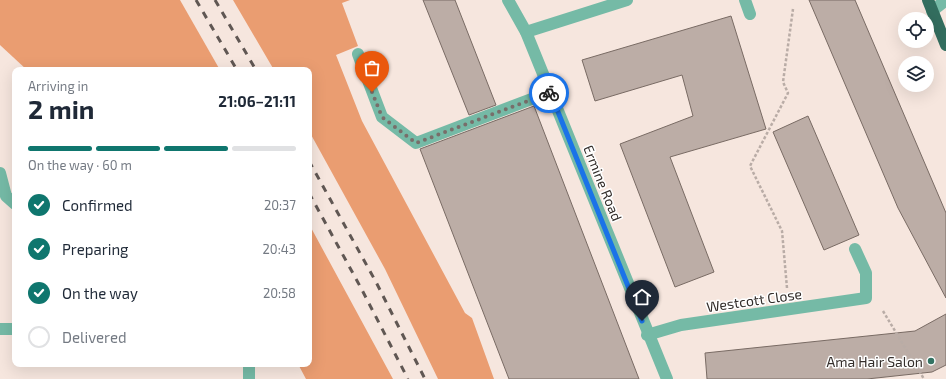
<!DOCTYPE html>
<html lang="en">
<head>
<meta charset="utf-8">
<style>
  body { margin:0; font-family:"Exo 2",sans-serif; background:#f2f2f3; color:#1f2937; height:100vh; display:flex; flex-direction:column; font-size:15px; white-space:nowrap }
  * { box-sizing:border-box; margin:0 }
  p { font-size:13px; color:#747a83 }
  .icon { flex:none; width:22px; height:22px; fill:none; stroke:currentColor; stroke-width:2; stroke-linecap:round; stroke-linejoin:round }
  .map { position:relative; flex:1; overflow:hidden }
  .panel { position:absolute; left:12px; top:67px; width:300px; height:300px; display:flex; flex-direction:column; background:#fff; border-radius:8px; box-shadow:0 4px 16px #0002 }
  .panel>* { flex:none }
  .tools { position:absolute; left:898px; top:12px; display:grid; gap:8px }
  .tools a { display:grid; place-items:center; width:36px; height:36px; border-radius:50%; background:#fff; box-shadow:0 4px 16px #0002; font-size:20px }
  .pin { position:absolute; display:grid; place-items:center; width:34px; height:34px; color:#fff; margin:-41px -17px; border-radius:50% 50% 50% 0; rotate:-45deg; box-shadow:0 0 4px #0007 }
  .pin .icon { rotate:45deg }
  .courier { position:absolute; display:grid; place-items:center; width:40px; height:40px; margin:-20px; border:3px solid #1a73e8; border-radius:50%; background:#fff; color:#222; box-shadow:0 1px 5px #0007 }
  .summary em { font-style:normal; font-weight:700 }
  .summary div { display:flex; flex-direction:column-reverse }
  .summary { display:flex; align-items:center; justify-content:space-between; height:68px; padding:0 16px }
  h1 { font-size:26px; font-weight:700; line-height:30px }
  .bar { display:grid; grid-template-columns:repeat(4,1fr); gap:6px 4px; align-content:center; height:48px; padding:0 16px }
  .bar i { height:5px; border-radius:3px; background:#e0e1e3 }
  .bar .selected { background:#0f766e }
  .bar p { grid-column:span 4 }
  ol { padding:0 16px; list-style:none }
  li { display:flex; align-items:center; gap:12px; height:44px }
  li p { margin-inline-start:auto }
  li .icon { padding:4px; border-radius:50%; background:#0f766e; color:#fff; stroke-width:4 }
  li:last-child { color:#747a83 }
  li i { width:22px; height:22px; border:2px solid #e0e1e3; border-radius:50% }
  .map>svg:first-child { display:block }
  .forest { fill:#ea9d71 }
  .building { fill:#bcada6; stroke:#796b64 }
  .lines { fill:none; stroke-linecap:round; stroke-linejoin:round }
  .path { stroke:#b9aca6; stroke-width:2.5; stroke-dasharray:3 2; stroke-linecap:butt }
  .minor { stroke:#75baa6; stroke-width:12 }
  .highway { stroke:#336e5f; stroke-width:12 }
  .rail { stroke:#605753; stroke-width:3; stroke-dasharray:7 7; stroke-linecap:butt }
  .done { stroke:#786e6a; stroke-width:4; stroke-dasharray:0 7.2 }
  .route { stroke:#1a73e8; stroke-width:5 }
  .poi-dot { fill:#337363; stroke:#fff; stroke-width:1.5 }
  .labels { text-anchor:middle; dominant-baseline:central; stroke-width:3; stroke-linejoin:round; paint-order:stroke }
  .street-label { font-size:14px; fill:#342e2b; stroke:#fff }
  .poi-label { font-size:14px; fill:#342e2b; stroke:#fff; text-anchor:end }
</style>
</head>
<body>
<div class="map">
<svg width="946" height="379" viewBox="0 0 946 379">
  <rect width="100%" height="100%" fill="#f6e6de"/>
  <!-- forest -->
  <g class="forest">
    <path d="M 0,0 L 180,0 L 220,70 L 27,70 L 0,45 Z"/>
    <path d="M 233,0 L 350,0 L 342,3 L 358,46 L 336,55 L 362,121 L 465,313 L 472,318 L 494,379 L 438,379 L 385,269 L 309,131 L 309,70 L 274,70 Z"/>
    <path d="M 309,224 L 393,379 L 306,379 L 298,364 L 309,364 Z"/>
  </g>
  <!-- building -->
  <g class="building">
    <path d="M 423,0 L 455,0 L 496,105 L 469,115 Z"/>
    <path d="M 809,0 L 855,0 L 946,213 L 946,298 L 898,208 Z"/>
    <path d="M 731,16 L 766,129 L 670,157 L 714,272 L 675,287 L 620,144 L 693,116 L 682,75 L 595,101 L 582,60 Z"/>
    <path d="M 534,106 L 639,379 L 509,379 L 420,149 Z"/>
    <path d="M 808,116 L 859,235 L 824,250 L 773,132 Z"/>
    <path d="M 946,314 L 946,365 L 932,372 L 867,379 L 707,379 L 705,353 L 915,331 Z"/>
  </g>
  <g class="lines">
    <!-- path -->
    <g class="path">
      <path d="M 787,288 L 782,231 L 750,166 L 788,93 L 783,82 L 793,9"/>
      <path d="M 883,311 L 924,379"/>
    </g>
    <!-- minor -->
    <g class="minor">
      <path d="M 508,0 L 526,32 L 667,379"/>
      <path d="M 745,0 L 750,14"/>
      <path d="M 932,11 L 946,0"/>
      <path d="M 526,32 L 627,0"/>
      <path d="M 358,54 L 382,117 L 416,143 L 550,92"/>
      <path d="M 0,173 L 6,196 L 15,204"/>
      <path d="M 0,329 L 15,329"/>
      <path d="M 647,335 L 681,325 L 866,298 L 866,273 L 855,249"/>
      <path d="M 249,379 L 249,365"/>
    </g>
    <!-- highway -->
    <path class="highway" d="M 928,0 L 946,45"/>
    <!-- rail -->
    <g class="rail">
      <path d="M 196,0 L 237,70"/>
      <path d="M 215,0 L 256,70"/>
      <path d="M 309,161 L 376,282 L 425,379"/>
      <path d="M 309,193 L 361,288 L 408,379"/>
    </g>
  </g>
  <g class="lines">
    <!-- done -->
    <path class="done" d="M 372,92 L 382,117 L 416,143 L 549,93"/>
    <!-- route -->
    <path class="route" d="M 549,93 L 550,92 L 642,321"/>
  </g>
  <!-- markers -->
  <circle class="poi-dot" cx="931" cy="361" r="4"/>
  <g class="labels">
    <!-- street labels -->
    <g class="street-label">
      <text transform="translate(603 183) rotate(68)">Ermine Road</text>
      <text transform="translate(754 300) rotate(-8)">Westcott Close</text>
    </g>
    <!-- poi labels -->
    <g class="poi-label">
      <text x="923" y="361">Ama Hair Salon</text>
    </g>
  </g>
</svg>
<div class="tools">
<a><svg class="icon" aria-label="locate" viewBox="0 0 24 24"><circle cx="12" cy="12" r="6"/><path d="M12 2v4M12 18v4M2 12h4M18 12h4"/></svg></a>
<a><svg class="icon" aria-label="layers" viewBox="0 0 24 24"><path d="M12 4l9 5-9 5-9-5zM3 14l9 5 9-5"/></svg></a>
</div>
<div class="pin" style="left:372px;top:92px;background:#ea580c"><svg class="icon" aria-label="bag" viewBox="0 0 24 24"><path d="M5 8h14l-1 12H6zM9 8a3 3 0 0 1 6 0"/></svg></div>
<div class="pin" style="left:642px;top:321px;background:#1f2937"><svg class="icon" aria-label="home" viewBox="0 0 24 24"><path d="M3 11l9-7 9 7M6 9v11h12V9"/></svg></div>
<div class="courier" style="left:549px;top:93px"><svg class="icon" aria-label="bike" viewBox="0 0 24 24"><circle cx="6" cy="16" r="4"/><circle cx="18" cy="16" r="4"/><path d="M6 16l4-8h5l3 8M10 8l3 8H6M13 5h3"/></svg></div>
<section class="panel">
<div class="summary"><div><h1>2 min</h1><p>Arriving in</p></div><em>21:06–21:11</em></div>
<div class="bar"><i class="selected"></i><i class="selected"></i><i class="selected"></i><i></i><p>On the way · 60 m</p></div>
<ol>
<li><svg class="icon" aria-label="check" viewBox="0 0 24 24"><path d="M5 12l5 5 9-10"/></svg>Confirmed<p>20:37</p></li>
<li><svg class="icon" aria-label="check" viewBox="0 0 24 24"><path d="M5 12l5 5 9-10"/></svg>Preparing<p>20:43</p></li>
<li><svg class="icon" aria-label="check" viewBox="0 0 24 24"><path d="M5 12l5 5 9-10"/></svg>On the way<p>20:58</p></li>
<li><i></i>Delivered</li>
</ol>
</section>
</div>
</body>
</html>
